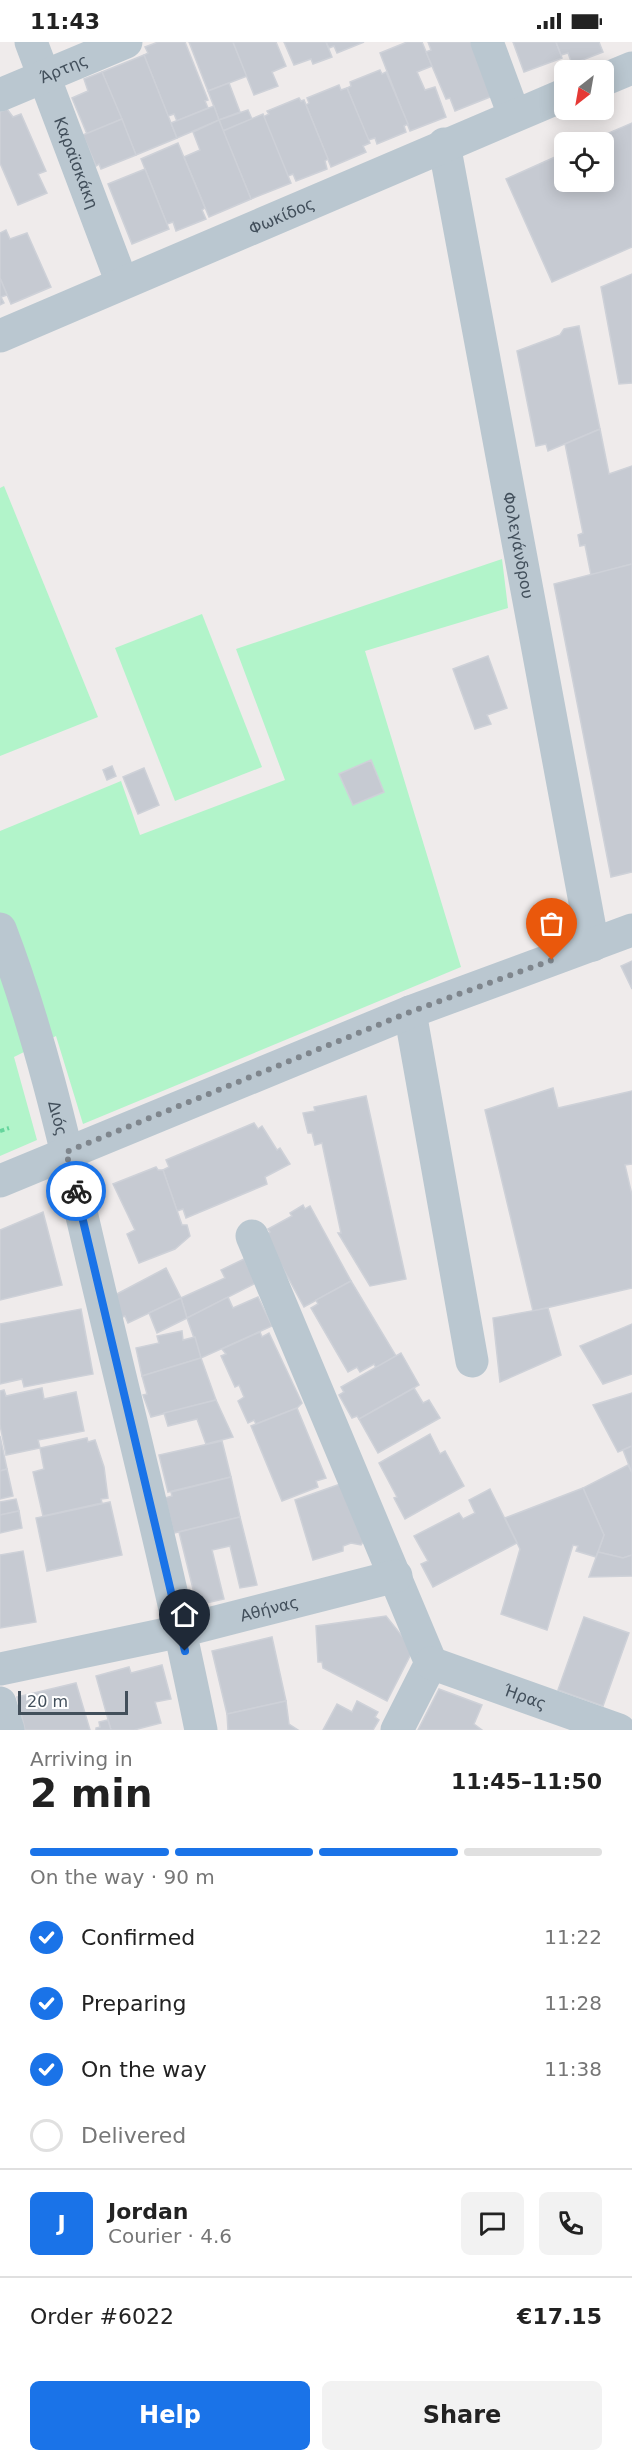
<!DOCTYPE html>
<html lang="en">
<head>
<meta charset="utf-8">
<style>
  body { margin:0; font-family:"DejaVu Sans",sans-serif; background:#f2f2f2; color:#222; height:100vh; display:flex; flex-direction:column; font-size:22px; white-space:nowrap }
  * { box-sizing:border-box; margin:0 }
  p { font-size:20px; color:#767676 }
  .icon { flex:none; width:33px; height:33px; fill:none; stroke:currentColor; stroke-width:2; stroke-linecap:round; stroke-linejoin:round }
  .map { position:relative; height:1688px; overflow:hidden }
  .details { display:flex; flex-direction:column; background:#fff; flex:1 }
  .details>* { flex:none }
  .needle { width:39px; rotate:211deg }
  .fabs { position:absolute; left:554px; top:18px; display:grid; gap:12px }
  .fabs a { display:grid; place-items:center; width:60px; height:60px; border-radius:9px; background:#fff; box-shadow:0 3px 15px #0003; font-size:30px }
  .scale { position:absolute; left:18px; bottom:15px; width:110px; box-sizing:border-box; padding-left:6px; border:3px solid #424f5b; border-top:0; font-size:16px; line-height:21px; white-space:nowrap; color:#424f5b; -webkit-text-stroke:4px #fff; paint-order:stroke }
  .pin { position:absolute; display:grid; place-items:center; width:51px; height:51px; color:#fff; margin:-62px -26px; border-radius:50% 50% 50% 0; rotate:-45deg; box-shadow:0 0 6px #0007 }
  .pin .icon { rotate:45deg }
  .courier { position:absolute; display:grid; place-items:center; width:60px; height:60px; margin:-30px; border:4px solid #1a73e8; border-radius:50%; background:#fff; color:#222; box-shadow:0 2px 8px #0007 }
  .head em { font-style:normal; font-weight:600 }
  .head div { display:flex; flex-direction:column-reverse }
  .head { display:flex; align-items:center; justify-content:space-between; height:102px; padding:0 30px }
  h1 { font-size:39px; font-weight:600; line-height:45px }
  .bar { display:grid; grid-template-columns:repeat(4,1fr); gap:9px 6px; align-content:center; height:72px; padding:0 30px }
  .bar i { height:8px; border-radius:4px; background:#e0e0e0 }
  .bar .current { background:#1a73e8 }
  .bar p { grid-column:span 4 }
  .line { display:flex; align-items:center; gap:15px; padding:0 30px; border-top:2px solid #e0e0e0 }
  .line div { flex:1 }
  .round { display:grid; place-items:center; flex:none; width:63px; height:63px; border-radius:9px; background:#f2f2f2 }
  ol { padding:0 30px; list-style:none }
  li { display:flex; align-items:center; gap:18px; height:66px }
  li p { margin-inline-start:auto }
  li .icon { padding:6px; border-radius:50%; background:#1a73e8; color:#fff; stroke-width:4 }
  li:last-child { color:#767676 }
  li i { width:33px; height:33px; border:3px solid #e0e0e0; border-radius:50% }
  .action { display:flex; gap:12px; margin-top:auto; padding:12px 30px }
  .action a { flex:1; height:69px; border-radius:9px; background:#1a73e8; color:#fff; font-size:24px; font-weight:600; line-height:69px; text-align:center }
  .action a+a { background:#f2f2f2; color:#222 }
  .status { display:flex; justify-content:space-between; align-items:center; height:42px; padding:0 30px; background:#fff; direction:ltr }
  .status svg { height:16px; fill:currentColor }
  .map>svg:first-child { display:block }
  .green { fill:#b2f4ca }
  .building { fill:#c6cad2; stroke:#ced1d8; stroke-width:1.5 }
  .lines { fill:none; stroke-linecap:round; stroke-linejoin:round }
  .path { stroke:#66d59d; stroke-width:4; stroke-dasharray:4.5 3; stroke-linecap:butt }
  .minor { stroke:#bac7d0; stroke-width:33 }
  .done { stroke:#7f868d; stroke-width:6; stroke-dasharray:0 10.8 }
  .route { stroke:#1a73e8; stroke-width:8 }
  .labels { text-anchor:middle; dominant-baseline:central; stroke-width:5; stroke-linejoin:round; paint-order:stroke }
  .street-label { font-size:16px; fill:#424f5b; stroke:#fff }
</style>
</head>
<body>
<div class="status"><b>11:43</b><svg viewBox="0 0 49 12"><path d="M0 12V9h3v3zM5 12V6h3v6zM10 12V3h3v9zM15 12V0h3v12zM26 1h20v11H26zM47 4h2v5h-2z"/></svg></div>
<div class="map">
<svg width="632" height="1688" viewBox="0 0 632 1688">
  <rect width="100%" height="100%" fill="#efebeb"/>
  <!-- green -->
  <g class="green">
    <path d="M 4,444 L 98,675 L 0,714 L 0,446 Z"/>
    <path d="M 502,517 L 508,566 L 365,609 L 461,925 L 83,1082 L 56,994 L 14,1015 L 37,1098 L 0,1114 L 0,789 L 121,739 L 140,793 L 285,738 L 236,607 Z"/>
    <path d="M 202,572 L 262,725 L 175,759 L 115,606 Z"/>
  </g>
  <!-- building -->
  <g class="building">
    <path d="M 158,0 L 185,0 L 208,58 L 205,59 L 208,66 L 177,79 L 174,72 L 168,74 L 144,13 L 148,11 L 145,5 Z"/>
    <path d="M 189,0 L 233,0 L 247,34 L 208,49 Z"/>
    <path d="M 233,0 L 276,0 L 286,24 L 272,30 L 278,44 L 254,53 Z"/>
    <path d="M 284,0 L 326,0 L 332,15 L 313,22 L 311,17 L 294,23 Z"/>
    <path d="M 326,0 L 364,0 L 337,11 L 334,4 L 329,6 Z"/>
    <path d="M 407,0 L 422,0 L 432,24 L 417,30 L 425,48 L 435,45 L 446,75 L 410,89 L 380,11 Z"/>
    <path d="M 428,0 L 472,0 L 495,53 L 455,69 L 450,56 L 446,57 L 432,24 L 426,10 L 431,8 Z"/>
    <path d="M 513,0 L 556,0 L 562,16 L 524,30 Z"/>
    <path d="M 556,0 L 599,0 L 603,10 L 572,22 L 568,11 L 561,13 Z"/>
    <path d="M 144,13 L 177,96 L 136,113 L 102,30 Z"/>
    <path d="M 380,28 L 382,32 L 386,30 L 408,82 L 404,84 L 406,90 L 377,102 L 375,96 L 368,98 L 347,46 L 351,44 L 350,40 Z"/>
    <path d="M 102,30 L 122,77 L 87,92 L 72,56 L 88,49 L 84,37 Z"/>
    <path d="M 229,41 L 240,70 L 219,78 L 208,49 Z"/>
    <path d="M 339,43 L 341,48 L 347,46 L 370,101 L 363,104 L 366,110 L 331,125 L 306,63 L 309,61 L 307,56 Z"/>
    <path d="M 299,56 L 301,59 L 304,58 L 328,117 L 325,119 L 327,127 L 296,139 L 293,132 L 288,134 L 263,75 L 269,72 L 267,69 Z"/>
    <path d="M 214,64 L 219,78 L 177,96 L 171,81 Z"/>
    <path d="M 7,67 L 13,75 L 21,72 L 46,129 L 38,132 L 47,151 L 18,163 L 0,121 L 0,70 Z"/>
    <path d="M 248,68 L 252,77 L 223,89 L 219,78 Z"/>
    <path d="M 263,72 L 291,141 L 251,157 L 223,89 Z"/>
    <path d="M 122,77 L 136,113 L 101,127 L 99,122 L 96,124 L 83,93 Z"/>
    <path d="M 219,78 L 251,157 L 209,175 L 184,115 L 200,108 L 193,90 Z"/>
    <path d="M 632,81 L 632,205 L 552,240 L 506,137 L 564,111 L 564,140 L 603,140 L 603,100 L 588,100 Z"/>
    <path d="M 178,101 L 205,166 L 202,168 L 206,177 L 176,189 L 173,180 L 167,182 L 141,117 Z"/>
    <path d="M 145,127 L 169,187 L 132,202 L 108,142 Z"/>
    <path d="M 6,188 L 10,197 L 27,191 L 51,245 L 11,262 L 0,236 L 0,191 Z"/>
    <path d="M 632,232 L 632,341 L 619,342 L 601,245 Z"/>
    <path d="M 0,236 L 7,253 L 1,255 L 4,261 L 0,263 Z"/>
    <path d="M 579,284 L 600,387 L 548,409 L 546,402 L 536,404 L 517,309 L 560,293 L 564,287 Z"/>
    <path d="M 600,387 L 609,432 L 632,424 L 632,522 L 591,533 L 585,503 L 580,504 L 578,493 L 583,491 L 565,402 Z"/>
    <path d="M 632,522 L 632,830 L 611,835 L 554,542 Z"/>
    <path d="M 488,614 L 507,666 L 487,673 L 491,682 L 475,687 L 453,627 Z"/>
    <path d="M 371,718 L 384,750 L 353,763 L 339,732 Z"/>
    <path d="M 112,724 L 116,734 L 107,738 L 103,728 Z"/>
    <path d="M 144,726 L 159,763 L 138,772 L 123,735 Z"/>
    <path d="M 632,919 L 632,947 L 621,924 Z"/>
    <path d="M 553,1046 L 558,1066 L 632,1049 L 632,1122 L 625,1123 L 632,1153 L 632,1246 L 533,1269 L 485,1068 Z"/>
    <path d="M 366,1054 L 406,1237 L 370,1244 L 338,1191 L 341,1191 L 322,1101 L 315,1103 L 312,1091 L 308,1091 L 303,1071 L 315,1069 L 314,1065 Z"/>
    <path d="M 254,1081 L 258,1087 L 262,1084 L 277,1108 L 280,1106 L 290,1122 L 265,1135 L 267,1142 L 186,1176 L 183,1167 L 177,1169 L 163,1128 L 169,1125 L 166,1118 Z"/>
    <path d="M 156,1125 L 158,1128 L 163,1128 L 182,1183 L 187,1183 L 190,1194 L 175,1207 L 139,1221 L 127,1192 L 135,1188 L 113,1142 Z"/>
    <path d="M 303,1163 L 305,1167 L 310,1164 L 351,1239 L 304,1265 L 265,1193 L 270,1190 L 268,1187 L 292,1174 L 290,1171 Z"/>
    <path d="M 43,1170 L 62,1243 L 0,1258 L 0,1188 Z"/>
    <path d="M 244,1217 L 256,1241 L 187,1276 L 181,1256 L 225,1236 L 221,1228 Z"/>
    <path d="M 166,1226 L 181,1256 L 128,1281 L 125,1274 L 120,1276 L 115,1253 Z"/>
    <path d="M 351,1239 L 396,1314 L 376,1326 L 374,1322 L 360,1330 L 357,1325 L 348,1330 L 311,1266 L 318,1262 L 316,1258 Z"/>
    <path d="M 228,1255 L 233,1266 L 258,1255 L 272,1284 L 201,1316 L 187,1276 Z"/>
    <path d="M 181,1256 L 187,1276 L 157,1291 L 149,1271 Z"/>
    <path d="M 548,1266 L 561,1313 L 500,1340 L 493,1276 Z"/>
    <path d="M 81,1267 L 93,1332 L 24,1345 L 22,1337 L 0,1342 L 0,1282 Z"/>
    <path d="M 632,1282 L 632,1332 L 603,1342 L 580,1304 Z"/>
    <path d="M 182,1289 L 183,1298 L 195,1295 L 201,1316 L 142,1334 L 136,1306 L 159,1301 L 157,1294 Z"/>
    <path d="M 260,1290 L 262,1295 L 269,1291 L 302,1361 L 297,1366 L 256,1382 L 254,1378 L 248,1381 L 238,1359 L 244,1355 L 239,1343 L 235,1345 L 221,1314 L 226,1312 L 222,1307 Z"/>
    <path d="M 401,1311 L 419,1343 L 359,1377 L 357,1374 L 352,1376 L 339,1353 L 344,1350 L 341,1345 Z"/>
    <path d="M 201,1316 L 216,1358 L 151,1375 L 143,1353 L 147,1352 L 142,1334 Z"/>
    <path d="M 42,1346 L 44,1357 L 76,1350 L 84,1389 L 38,1398 L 40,1406 L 6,1413 L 0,1383 L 0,1349 L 4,1348 L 6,1354 Z"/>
    <path d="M 414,1346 L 423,1361 L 429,1358 L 440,1376 L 378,1411 L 359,1377 Z"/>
    <path d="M 632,1351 L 632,1404 L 618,1410 L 593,1363 Z"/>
    <path d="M 216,1358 L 233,1395 L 206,1402 L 197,1377 L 168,1384 L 164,1371 Z"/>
    <path d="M 297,1366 L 326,1436 L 316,1439 L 318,1445 L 282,1459 L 251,1384 Z"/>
    <path d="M 430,1392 L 440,1412 L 445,1409 L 464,1444 L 405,1477 L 394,1456 L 397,1455 L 379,1421 Z"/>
    <path d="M 0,1394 L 7,1427 L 0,1429 Z"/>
    <path d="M 87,1396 L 88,1400 L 95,1398 L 104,1425 L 108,1456 L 101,1457 L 102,1461 L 43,1474 L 33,1430 L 44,1427 L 40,1406 Z"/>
    <path d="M 222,1399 L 231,1435 L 168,1450 L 159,1413 Z"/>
    <path d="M 632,1404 L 632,1431 L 623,1408 Z"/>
    <path d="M 628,1423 L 632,1431 L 632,1513 L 623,1516 L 598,1510 L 604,1493 L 583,1446 Z"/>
    <path d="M 7,1427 L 13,1454 L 0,1457 L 0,1429 Z"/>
    <path d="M 231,1435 L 240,1475 L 174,1491 L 165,1456 L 172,1454 L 171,1450 Z"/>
    <path d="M 346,1440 L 365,1497 L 361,1503 L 351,1501 L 343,1504 L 343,1509 L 313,1518 L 295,1458 Z"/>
    <path d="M 583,1446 L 604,1493 L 596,1515 L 576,1509 L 578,1504 L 573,1503 L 547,1588 L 501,1572 L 520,1507 L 505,1476 Z"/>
    <path d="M 490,1447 L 517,1501 L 433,1545 L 421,1522 L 428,1519 L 414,1494 L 459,1471 L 463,1477 L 475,1471 L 469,1458 Z"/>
    <path d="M 16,1457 L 19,1469 L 0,1473 L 0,1460 Z"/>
    <path d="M 110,1460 L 122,1513 L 47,1529 L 36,1476 Z"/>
    <path d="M 19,1469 L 22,1486 L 0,1491 L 0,1473 Z"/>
    <path d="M 240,1475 L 257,1543 L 240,1546 L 230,1504 L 212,1508 L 224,1557 L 197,1563 L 179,1490 Z"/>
    <path d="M 23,1509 L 36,1580 L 0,1586 L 0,1513 Z"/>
    <path d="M 598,1510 L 623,1516 L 632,1513 L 632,1534 L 589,1535 Z"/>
    <path d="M 386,1574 L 413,1608 L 387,1659 L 323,1626 L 322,1620 L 318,1620 L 316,1584 Z"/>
    <path d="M 584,1575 L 629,1591 L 603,1664 L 558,1648 Z"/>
    <path d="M 272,1595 L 286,1659 L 227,1672 L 212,1609 Z"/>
    <path d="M 162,1623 L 171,1657 L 155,1660 L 161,1681 L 134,1688 L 111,1688 L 96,1634 L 129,1625 L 131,1631 Z"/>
    <path d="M 76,1641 L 90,1688 L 25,1688 L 17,1655 Z"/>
    <path d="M 439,1647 L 482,1663 L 474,1682 L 482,1688 L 418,1688 Z"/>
    <path d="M 286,1659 L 289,1682 L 298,1688 L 228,1688 L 227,1672 Z"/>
    <path d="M 357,1659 L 378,1670 L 375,1675 L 379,1678 L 373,1688 L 323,1688 L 337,1662 L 352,1670 Z"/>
    <path d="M 108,1678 L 111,1688 L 96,1688 L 96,1686 L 100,1685 L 99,1680 Z"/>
  </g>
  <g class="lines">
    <!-- path -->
    <path class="path" d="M 0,1089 L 9,1086"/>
    <!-- minor -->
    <g class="minor">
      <path id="s1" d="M 31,0 L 122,241"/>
      <path d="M 487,0 L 514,73"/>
      <path d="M 603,38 L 632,26"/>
      <path id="s2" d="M 0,53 L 126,0"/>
      <path id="s3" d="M 444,102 L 593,903"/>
      <path id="s4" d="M 0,294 L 564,53"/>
      <path id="s5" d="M 0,887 C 46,1007 72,1134 102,1259 C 136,1402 172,1544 201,1688"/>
      <path d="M 410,970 L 472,1319"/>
      <path d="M 0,1139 L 410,970 L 632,888"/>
      <path d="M 252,1194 L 431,1621 L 397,1688"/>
      <path id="s6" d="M 431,1621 L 619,1688"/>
      <path id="s7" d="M 0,1627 L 181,1589 L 396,1534"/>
      <path d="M 0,1661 L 8,1688"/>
    </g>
  </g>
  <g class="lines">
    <!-- done -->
    <path class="done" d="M 76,1149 L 66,1110 L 410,970 L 552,918"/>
    <!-- route -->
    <path class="route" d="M 76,1149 L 185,1609"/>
  </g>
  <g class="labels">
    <!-- street labels -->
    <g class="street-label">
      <text stroke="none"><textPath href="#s2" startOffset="69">Άρτης</textPath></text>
      <text stroke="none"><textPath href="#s1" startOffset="129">Καραϊσκάκη</textPath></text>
      <text stroke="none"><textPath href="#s4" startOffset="306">Φωκίδος</textPath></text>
      <text stroke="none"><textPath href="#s3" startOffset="408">Φολεγάνδρου</textPath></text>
      <text stroke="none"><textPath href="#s5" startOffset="198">Διός</textPath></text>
      <text stroke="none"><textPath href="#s7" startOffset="276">Αθήνας</textPath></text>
      <text stroke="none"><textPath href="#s6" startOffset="100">Ήρας</textPath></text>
    </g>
  </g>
</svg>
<div class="fabs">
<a><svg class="needle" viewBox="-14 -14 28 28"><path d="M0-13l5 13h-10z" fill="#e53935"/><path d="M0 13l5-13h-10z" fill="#767676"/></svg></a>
<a><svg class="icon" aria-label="locate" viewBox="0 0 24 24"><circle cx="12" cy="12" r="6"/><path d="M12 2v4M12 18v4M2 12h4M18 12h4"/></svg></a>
</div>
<div class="scale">20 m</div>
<div class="pin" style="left:552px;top:918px;background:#ea580c"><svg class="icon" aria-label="bag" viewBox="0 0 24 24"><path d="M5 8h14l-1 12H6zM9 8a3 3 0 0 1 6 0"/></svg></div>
<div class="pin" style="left:185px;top:1609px;background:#1f2937"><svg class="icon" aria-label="home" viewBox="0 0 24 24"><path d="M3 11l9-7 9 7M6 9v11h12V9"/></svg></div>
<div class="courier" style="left:76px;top:1149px"><svg class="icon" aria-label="bike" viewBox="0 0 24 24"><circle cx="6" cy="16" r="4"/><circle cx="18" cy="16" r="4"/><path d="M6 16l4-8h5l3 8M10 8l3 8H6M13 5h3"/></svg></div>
</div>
<section class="details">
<div class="head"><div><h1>2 min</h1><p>Arriving in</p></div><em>11:45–11:50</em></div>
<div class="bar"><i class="current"></i><i class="current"></i><i class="current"></i><i></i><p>On the way · 90 m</p></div>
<ol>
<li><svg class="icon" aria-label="check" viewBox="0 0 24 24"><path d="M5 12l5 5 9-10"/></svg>Confirmed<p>11:22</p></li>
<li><svg class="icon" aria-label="check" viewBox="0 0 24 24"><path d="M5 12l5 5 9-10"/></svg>Preparing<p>11:28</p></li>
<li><svg class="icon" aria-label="check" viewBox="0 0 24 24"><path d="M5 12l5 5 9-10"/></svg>On the way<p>11:38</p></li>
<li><i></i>Delivered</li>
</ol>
<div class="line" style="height:108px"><b class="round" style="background:#1a73e8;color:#fff">J</b><div><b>Jordan</b><p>Courier · 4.6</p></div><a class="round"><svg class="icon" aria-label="chat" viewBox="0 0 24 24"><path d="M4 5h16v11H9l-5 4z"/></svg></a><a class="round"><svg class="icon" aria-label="phone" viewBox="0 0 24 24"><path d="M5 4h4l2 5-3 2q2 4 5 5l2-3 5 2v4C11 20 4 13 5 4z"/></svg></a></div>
<div class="line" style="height:78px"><div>Order #6022</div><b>€17.15</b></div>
<div class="action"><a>Help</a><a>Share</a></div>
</section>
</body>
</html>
